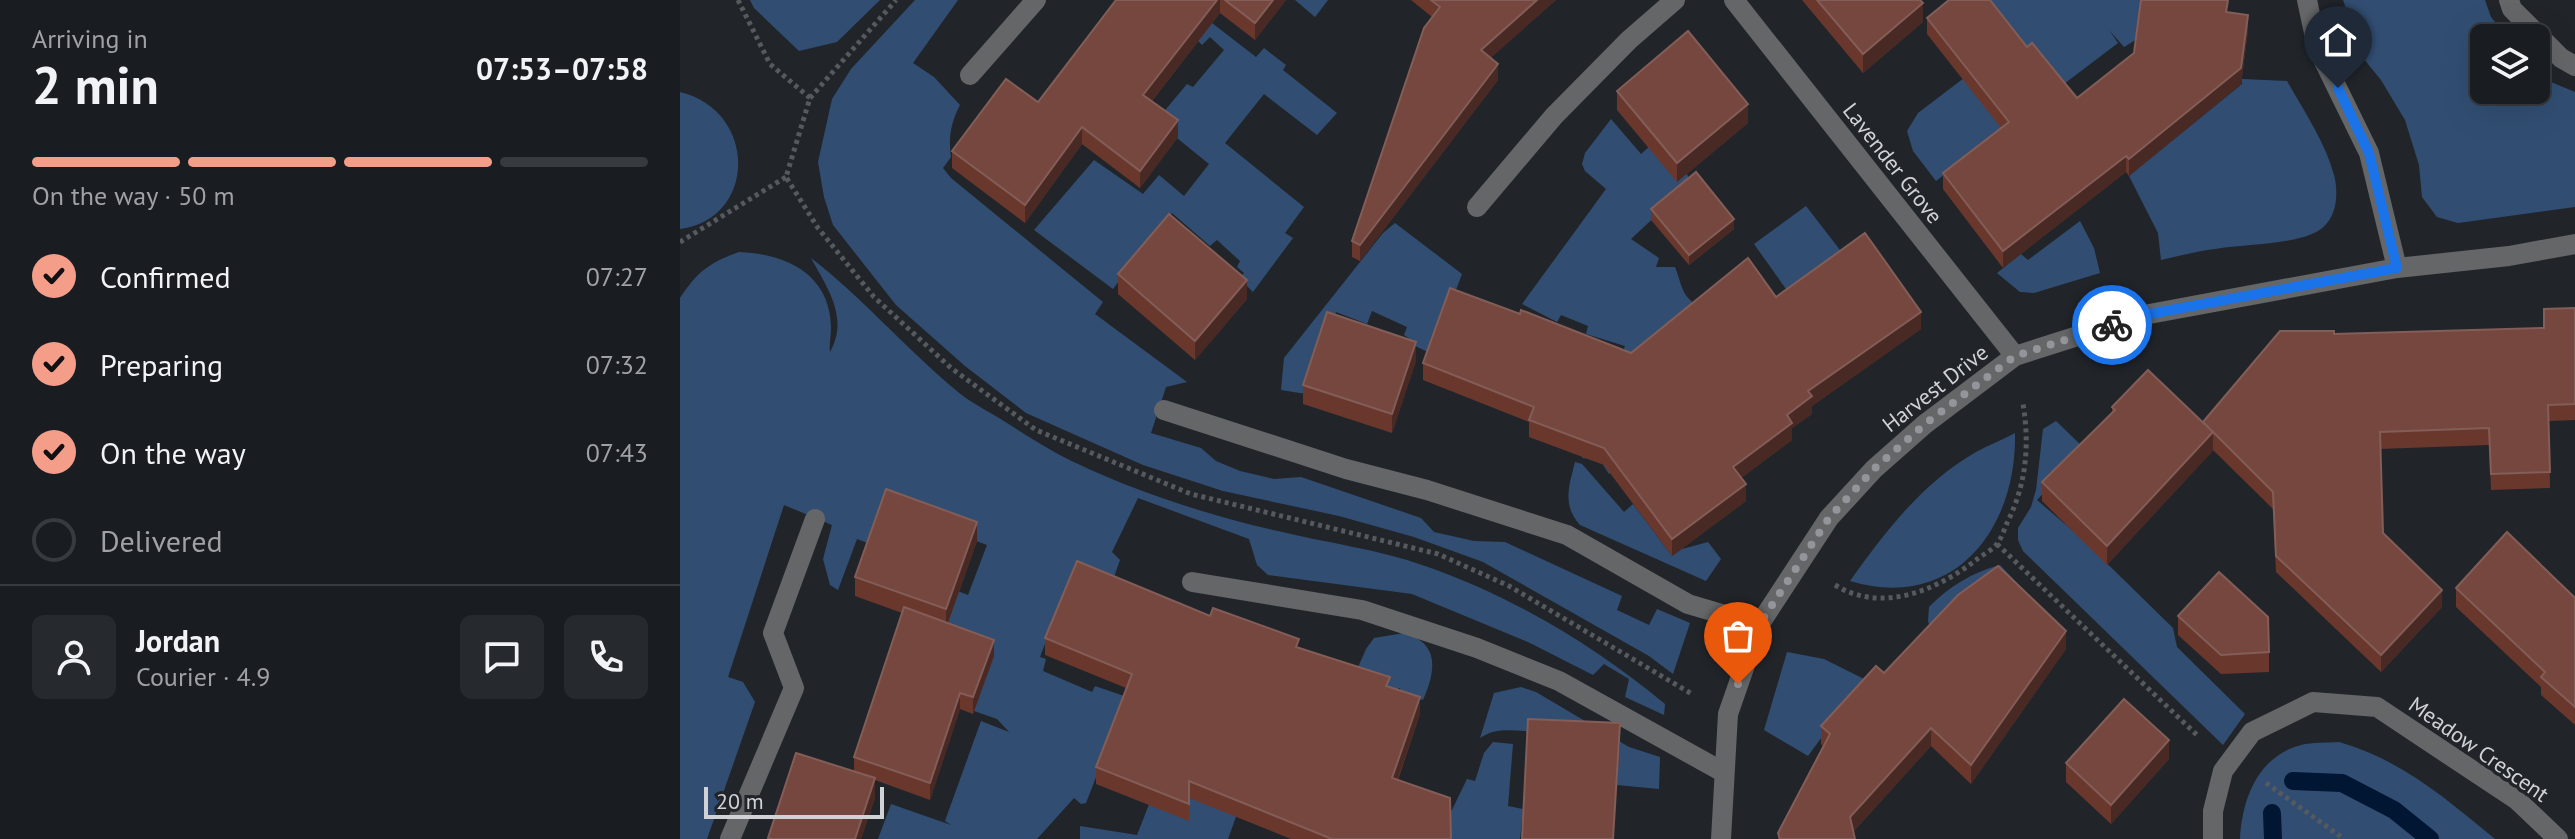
<!DOCTYPE html>
<html lang="en">
<head>
<meta charset="utf-8">
<style>
  body { margin:0; font-family:"PT Sans",sans-serif; background:#26292d; color:#f1f3f6; height:100vh; display:flex; flex-direction:column; font-size:30px; white-space:nowrap }
  * { box-sizing:border-box; margin:0 }
  p { font-size:26px; color:#9fa1a5 }
  .icon { flex:none; width:44px; height:44px; fill:none; stroke:currentColor; stroke-width:2; stroke-linecap:round; stroke-linejoin:round }
  .map { position:relative; flex:1; overflow:hidden }
  .details { display:flex; flex-direction:column; background:#191c20; width:680px }
  .details>* { flex:none }
  .buttons { position:absolute; left:1790px; top:24px; display:grid; gap:16px }
  .buttons a { display:grid; place-items:center; width:80px; height:80px; border-radius:12px; background:#191c20; box-shadow:0 8px 32px #0002,0 0 0 2px #373a3e; font-size:40px }
  .scale { position:absolute; left:24px; bottom:20px; width:180px; box-sizing:border-box; padding-left:8px; border:4px solid #d0d2d6; border-top:0; font-size:22px; line-height:28px; white-space:nowrap; color:#d0d2d6; -webkit-text-stroke:6px #21252a; paint-order:stroke }
  .pin { position:absolute; display:grid; place-items:center; width:68px; height:68px; color:#fff; margin:-82px -34px; border-radius:50% 50% 50% 0; rotate:-45deg; box-shadow:0 0 8px #0007 }
  .pin .icon { rotate:45deg }
  .courier { position:absolute; display:grid; place-items:center; width:80px; height:80px; margin:-40px; border:6px solid #1a73e8; border-radius:50%; background:#fff; color:#222; box-shadow:0 2px 10px #0007 }
  .headline em { font-style:normal; font-weight:800 }
  .headline div { display:flex; flex-direction:column-reverse }
  .headline { display:flex; align-items:center; justify-content:space-between; height:136px; padding:0 32px }
  h1 { font-size:52px; font-weight:800; line-height:60px }
  .bar { display:grid; grid-template-columns:repeat(4,1fr); gap:12px 8px; align-content:center; height:96px; padding:0 32px }
  .bar i { height:10px; border-radius:6px; background:#373a3e }
  .bar .on { background:#f49e8a }
  .bar p { grid-column:span 4 }
  .line { display:flex; align-items:center; gap:20px; padding:0 32px; border-top:2px solid #373a3e }
  .line div { flex:1 }
  .round { display:grid; place-items:center; flex:none; width:84px; height:84px; border-radius:12px; background:#26292d }
  ol { padding:0 32px; list-style:none }
  li { display:flex; align-items:center; gap:24px; height:88px }
  li p { margin-inline-start:auto }
  li .icon { padding:8px; border-radius:50%; background:#f49e8a; color:#111; stroke-width:4 }
  li:last-child { color:#9fa1a5 }
  li i { width:44px; height:44px; border:4px solid #373a3e; border-radius:50% }
  main { display:flex; flex:1; min-height:0 }
  .map>svg:first-child { display:block }
  .green { fill:#314e72 }
  .lines { fill:none; stroke-linecap:round; stroke-linejoin:round }
  .stream { stroke:#001633; stroke-width:18 }
  .path { stroke:#565a5e; stroke-width:5; stroke-dasharray:4 4; stroke-linecap:butt }
  .minor { stroke:#646668; stroke-width:20 }
  .wall { fill:#6a372d }
  .shaded-wall { fill:#482924 }
  .building { fill:#75473f; stroke:#835d57; stroke-width:2 }
  .done { stroke:#93959a; stroke-width:8; stroke-dasharray:0 14.4 }
  .route { stroke:#1a73e8; stroke-width:10 }
  .labels { text-anchor:middle; dominant-baseline:central; stroke-width:7; stroke-linejoin:round; paint-order:stroke }
  .street-label { font-size:22px; fill:#d0d2d6; stroke:#21252a }
</style>
</head>
<body>
<main>
<section class="details">
<div class="headline"><div><h1>2 min</h1><p>Arriving in</p></div><em>07:53–07:58</em></div>
<div class="bar"><i class="on"></i><i class="on"></i><i class="on"></i><i></i><p>On the way · 50 m</p></div>
<ol>
<li><svg class="icon" aria-label="check" viewBox="0 0 24 24"><path d="M5 12l5 5 9-10"/></svg>Confirmed<p>07:27</p></li>
<li><svg class="icon" aria-label="check" viewBox="0 0 24 24"><path d="M5 12l5 5 9-10"/></svg>Preparing<p>07:32</p></li>
<li><svg class="icon" aria-label="check" viewBox="0 0 24 24"><path d="M5 12l5 5 9-10"/></svg>On the way<p>07:43</p></li>
<li><i></i>Delivered</li>
</ol>
<div class="line" style="height:144px"><a class="round"><svg class="icon" aria-label="person" viewBox="0 0 24 24"><circle cx="12" cy="8" r="4"/><path d="M4 21q1-7 8-7t8 7"/></svg></a><div><b>Jordan</b><p>Courier · 4.9</p></div><a class="round"><svg class="icon" aria-label="chat" viewBox="0 0 24 24"><path d="M4 5h16v11H9l-5 4z"/></svg></a><a class="round"><svg class="icon" aria-label="phone" viewBox="0 0 24 24"><path d="M5 4h4l2 5-3 2q2 4 5 5l2-3 5 2v4C11 20 4 13 5 4z"/></svg></a></div>
</section>
<div class="map">
<svg width="1895" height="839" viewBox="0 0 1895 839">
  <rect width="100%" height="100%" fill="#21252a"/>
  <!-- green -->
  <g class="green">
    <path d="M 70,0 L 200,0 L 157,42 L 119,51 L 74,8 Z"/>
    <path d="M 235,0 L 278,0 L 233,63 L 254,77 L 280,105 C 271,122 268,138 271,157 L 263,168 L 271,178 L 423,302 L 415,314 L 507,382 L 486,387 L 471,433 L 521,448 L 536,461 L 560,471 L 594,479 L 621,477 L 741,518 L 754,532 L 794,541 L 825,542 L 942,596 L 937,610 L 969,625 L 977,609 L 1010,623 L 993,674 L 969,656 L 803,562 L 734,537 L 659,516 L 543,491 L 463,465 L 346,413 L 285,366 L 216,305 L 153,225 L 144,197 L 138,162 L 152,99 L 171,69 Z"/>
    <path d="M 615,0 L 648,0 L 635,17 Z"/>
    <path d="M 1297,0 L 1463,0 L 1472,30 L 1444,47 L 1429,30 L 1438,43 L 1376,90 Z"/>
    <path d="M 1663,0 L 1805,0 L 1811,17 L 1828,38 L 1804,38 L 1804,90 L 1856,90 L 1856,68 L 1871,82 L 1895,92 L 1895,207 L 1778,223 L 1757,217 L 1742,197 L 1739,165 L 1725,120 L 1701,80 L 1683,58 Z"/>
    <path d="M 532,23 L 576,57 L 584,48 L 606,65 L 603,70 L 657,113 L 637,135 L 584,94 L 545,143 L 624,207 L 605,233 L 613,238 L 573,292 L 559,278 L 564,273 L 557,267 L 560,261 L 537,240 L 530,246 L 492,213 L 433,289 L 354,230 L 414,160 L 463,194 L 479,175 L 504,196 L 529,164 L 476,121 L 507,84 L 513,87 L 544,50 L 530,37 L 522,45 L 518,41 Z"/>
    <path d="M 1288,75 L 1338,137 L 1307,141 L 1256,181 L 1233,151 L 1227,131 L 1238,113 Z"/>
    <path d="M 1562,79 L 1607,81 C 1624,111 1645,142 1654,175 C 1659,194 1657,220 1638,231 C 1613,245 1565,244 1535,249 C 1517,251 1499,256 1481,260 L 1478,233 L 1449,176 L 1562,84 Z"/>
    <path d="M 0,92 C 78,111 77,219 0,229 Z"/>
    <path d="M 931,119 L 961,154 L 970,146 L 1006,173 L 1012,182 L 951,239 L 979,258 L 976,267 L 995,267 C 1002,284 1001,297 1019,306 L 995,409 L 929,474 L 920,460 L 902,458 L 945,346 L 906,334 L 908,326 L 881,315 L 877,322 L 842,304 L 926,189 L 905,171 L 902,164 L 905,153 Z"/>
    <path d="M 1126,206 L 1160,250 L 1111,296 L 1074,244 Z"/>
    <path d="M 1400,221 L 1414,248 L 1420,273 L 1354,293 L 1340,292 L 1317,273 L 1341,254 L 1348,260 Z"/>
    <path d="M 715,223 L 782,274 L 752,354 L 729,343 L 730,339 L 724,335 L 727,327 L 692,311 L 687,324 L 656,312 L 626,394 L 601,390 L 604,358 L 703,233 Z"/>
    <path d="M 59,252 C 106,254 150,274 151,327 C 151,336 149,345 150,352 C 169,318 148,289 131,258 C 184,299 227,350 278,392 C 290,402 306,410 319,418 C 338,430 356,442 376,453 C 438,486 529,516 598,531 C 647,543 697,549 745,566 C 832,596 915,646 985,704 L 984,715 L 945,697 L 949,679 L 924,664 L 913,675 L 850,643 L 732,594 L 588,575 L 577,565 L 569,539 L 458,498 L 432,552 L 440,560 L 429,591 L 397,578 L 381,601 L 360,657 L 366,659 L 363,671 L 412,692 L 415,686 L 447,697 L 406,803 L 401,804 L 394,798 L 357,839 L 198,839 L 211,804 L 271,825 L 265,821 L 301,721 L 329,732 L 317,719 L 294,711 L 256,635 L 275,590 L 288,595 L 307,545 L 206,508 L 193,545 L 177,539 L 158,590 L 150,585 L 143,559 L 152,525 L 104,505 L 48,677 L 63,682 L 75,702 L 27,839 L 0,839 L 0,298 C 18,271 29,263 59,252 Z"/>
    <path d="M 1376,421 L 1405,449 L 1357,500 L 1399,536 L 1493,628 L 1497,647 L 1565,714 L 1543,745 L 1343,551 L 1338,540 L 1338,528 L 1351,507 L 1356,490 L 1363,429 Z"/>
    <path d="M 1335,433 C 1337,530 1273,612 1170,581 C 1204,533 1243,482 1296,452 C 1309,445 1322,440 1335,433 Z"/>
    <path d="M 895,462 L 902,464 L 944,512 L 953,504 L 992,556 L 1002,549 L 1028,542 L 1041,559 L 1026,581 L 900,525 C 882,505 889,486 895,462 Z"/>
    <path d="M 1320,565 L 1376,624 L 1252,634 L 1248,621 L 1249,607 C 1268,587 1293,572 1320,565 Z"/>
    <path d="M 724,633 C 760,643 756,671 743,700 L 721,694 L 720,688 L 710,693 L 672,681 L 686,649 L 694,638 Z"/>
    <path d="M 1107,652 L 1144,659 L 1184,679 L 1128,756 L 1084,730 Z"/>
    <path d="M 841,687 L 856,692 L 949,747 L 980,757 L 979,789 L 937,785 L 848,738 L 846,731 C 829,730 814,728 800,738 L 814,693 Z"/>
    <path d="M 813,742 L 833,744 L 828,806 L 843,809 L 840,839 L 762,839 L 770,814 L 787,779 L 795,781 L 804,753 Z"/>
    <path d="M 1659,742 C 1722,760 1766,799 1815,839 L 1560,839 C 1562,799 1578,756 1621,745 C 1633,742 1647,743 1659,742 Z"/>
    <path d="M 492,746 L 580,750 L 548,839 L 400,839 L 400,826 L 457,835 Z"/>
  </g>
  <g class="lines">
    <!-- stream -->
    <g class="stream">
      <path d="M 1613,781 L 1662,783 L 1714,810 L 1750,839"/>
      <path d="M 1592,813 L 1593,839"/>
    </g>
    <!-- path -->
    <g class="path">
      <path d="M 58,0 L 90,64 L 130,98 L 106,177 L 138,228 L 194,297 L 271,368 L 356,430 L 511,494 L 758,554 L 829,586 L 1012,694"/>
      <path d="M 130,98 L 216,0"/>
      <path d="M 0,242 L 106,177"/>
      <path d="M 1317,544 L 1519,737"/>
      <path d="M 1155,585 C 1202,614 1257,590 1296,560 C 1302,555 1311,551 1316,545 C 1321,540 1324,530 1327,523 C 1346,485 1350,446 1343,404"/>
      <path d="M 1586,783 L 1664,839"/>
    </g>
    <!-- minor -->
    <g class="minor">
      <path d="M 1054,0 L 1335,356"/>
      <path d="M 1627,0 L 1637,47 L 1689,153 L 1717,268"/>
      <path d="M 1829,0 L 1832,9 L 1881,58 L 1895,66"/>
      <path d="M 290,75 L 356,0"/>
      <path d="M 797,207 L 874,116 L 949,40 L 995,0"/>
      <path d="M 484,410 L 666,469 L 747,490 L 887,535 L 1008,604 L 1079,625"/>
      <path d="M 512,582 L 682,610 L 797,648 L 879,681 L 1043,772"/>
      <path d="M 50,839 L 114,688 L 93,633 L 135,519"/>
      <path d="M 1041,839 L 1048,714 L 1079,625 L 1149,518 L 1194,469 L 1245,424 L 1335,356 L 1464,315 L 1717,268 L 1829,256 L 1895,244"/>
      <path d="M 1533,839 L 1533,811 L 1543,771 L 1572,732 L 1633,702 L 1697,707 L 1837,800 L 1878,839"/>
    </g>
  </g>
  <!-- wall -->
  <g class="wall">
    <path d="M 436,0 L 606,0 L 575,40 L 540,13 L 472,101 L 498,137 L 460,188 L 402,144 L 345,223 L 272,168 L 272,151 L 358,102 Z"/>
    <path d="M 731,0 L 876,0 L 810,58 L 818,80 L 680,261 L 672,257 L 672,241 L 752,17 Z"/>
    <path d="M 1122,0 L 1240,0 L 1243,22 L 1183,73 Z"/>
    <path d="M 1548,12 L 1568,31 L 1561,84 L 1449,176 L 1446,172 L 1323,268 L 1263,189 L 1263,173 L 1321,128 L 1247,34 L 1247,18 L 1347,47 L 1397,98 Z"/>
    <path d="M 937,91 L 1068,123 L 997,182 L 937,110 Z"/>
    <path d="M 971,209 L 1054,229 L 1009,265 L 971,220 Z"/>
    <path d="M 438,274 L 567,299 L 515,360 L 438,294 Z"/>
    <path d="M 1096,297 L 1241,329 L 1132,406 L 1132,414 L 1112,428 L 1112,440 L 1061,478 L 1066,501 L 992,556 L 924,465 L 849,437 L 849,422 L 743,380 L 743,363 L 951,353 Z"/>
    <path d="M 1895,308 L 1895,420 L 1869,421 L 1870,488 L 1811,490 L 1809,445 L 1700,449 L 1703,533 L 1762,607 L 1701,672 L 1596,572 L 1593,509 L 1533,450 L 1427,565 L 1362,501 L 1362,482 L 1432,413 L 1432,407 L 1523,422 L 1654,334 L 1864,328 Z"/>
    <path d="M 736,361 L 712,433 L 623,404 L 623,385 Z"/>
    <path d="M 297,541 L 268,623 L 314,656 L 293,714 L 280,709 L 250,800 L 195,780 L 195,798 L 181,839 L 88,839 L 116,753 L 174,772 L 174,757 L 222,613 L 175,596 L 175,577 Z"/>
    <path d="M 1776,588 L 1895,598 L 1895,725 L 1861,695 L 1861,687 L 1776,607 Z"/>
    <path d="M 530,616 L 619,647 L 710,687 L 740,714 L 718,780 L 771,839 L 611,839 L 509,798 L 509,821 L 416,784 L 416,767 L 446,688 L 365,655 L 365,638 Z"/>
    <path d="M 1498,616 L 1589,652 L 1589,672 L 1541,674 L 1498,635 Z"/>
    <path d="M 1386,649 L 1291,784 L 1251,746 L 1173,832 L 1175,839 L 1098,839 L 1098,833 L 1143,746 L 1141,744 L 1141,726 Z"/>
    <path d="M 1489,759 L 1431,824 L 1386,782 L 1386,763 Z"/>
  </g>
  <!-- shaded-wall -->
  <g class="shaded-wall">
    <path d="M 537,0 L 540,0 L 540,13 L 463,112 L 463,95 Z"/>
    <path d="M 593,0 L 606,0 L 575,40 L 575,23 Z"/>
    <path d="M 857,0 L 876,0 L 801,67 L 801,50 Z"/>
    <path d="M 1243,3 L 1243,22 L 1183,73 L 1183,54 Z"/>
    <path d="M 1568,15 L 1568,31 L 1561,84 L 1449,176 L 1449,159 Z"/>
    <path d="M 818,64 L 818,80 L 680,261 L 680,245 Z"/>
    <path d="M 1068,104 L 1068,123 L 997,182 L 997,163 Z"/>
    <path d="M 498,120 L 498,137 L 460,188 L 460,171 Z"/>
    <path d="M 402,127 L 402,144 L 345,223 L 345,205 Z"/>
    <path d="M 1446,156 L 1446,172 L 1323,268 L 1323,251 Z"/>
    <path d="M 1054,219 L 1054,229 L 1009,265 L 1009,255 Z"/>
    <path d="M 567,280 L 567,299 L 515,360 L 515,341 Z"/>
    <path d="M 1241,312 L 1241,329 L 1132,406 L 1132,414 L 1112,428 L 1112,440 L 1053,484 L 1053,467 L 1107,415 L 1128,391 Z"/>
    <path d="M 736,342 L 736,361 L 712,433 L 712,414 Z"/>
    <path d="M 1533,432 L 1533,451 L 1427,565 L 1427,546 Z"/>
    <path d="M 1066,484 L 1066,501 L 992,556 L 992,539 Z"/>
    <path d="M 297,522 L 297,541 L 266,628 L 266,609 Z"/>
    <path d="M 1762,590 L 1762,607 L 1701,672 L 1701,655 Z"/>
    <path d="M 1386,631 L 1386,649 L 1291,784 L 1291,765 Z"/>
    <path d="M 314,640 L 314,656 L 293,714 L 293,697 Z"/>
    <path d="M 280,693 L 280,709 L 250,800 L 250,783 Z"/>
    <path d="M 740,697 L 740,714 L 712,795 L 712,778 Z"/>
    <path d="M 940,723 L 940,742 L 933,839 Z"/>
    <path d="M 1251,728 L 1251,746 L 1170,835 L 1170,817 Z"/>
    <path d="M 1489,740 L 1489,759 L 1431,824 L 1431,805 Z"/>
    <path d="M 195,778 L 195,798 L 181,839 L 175,839 Z"/>
  </g>
  <!-- building -->
  <g class="building">
    <path d="M 436,0 L 537,0 L 463,95 L 498,120 L 460,171 L 402,127 L 345,205 L 272,151 L 326,79 L 358,102 Z"/>
    <path d="M 545,0 L 593,0 L 575,23 Z"/>
    <path d="M 751,0 L 857,0 L 801,50 L 818,64 L 680,245 L 672,241 L 744,28 L 760,7 Z"/>
    <path d="M 1137,0 L 1240,0 L 1243,3 L 1183,54 Z"/>
    <path d="M 1269,0 L 1310,0 L 1347,47 L 1352,43 L 1397,98 L 1454,53 L 1461,0 L 1548,0 L 1546,12 L 1568,15 L 1561,68 L 1449,159 L 1446,156 L 1323,251 L 1263,173 L 1329,122 L 1247,18 Z"/>
    <path d="M 1008,31 L 1068,104 L 997,163 L 937,91 Z"/>
    <path d="M 1016,172 L 1054,219 L 1009,255 L 971,209 Z"/>
    <path d="M 489,214 L 567,280 L 515,341 L 438,274 Z"/>
    <path d="M 1185,233 L 1241,312 L 1128,391 L 1132,396 L 1107,415 L 1112,423 L 1053,467 L 1066,484 L 992,539 L 924,448 L 849,420 L 854,407 L 743,363 L 770,288 L 840,314 L 841,310 L 951,353 L 1068,258 L 1096,297 Z"/>
    <path d="M 1895,308 L 1895,404 L 1868,405 L 1870,472 L 1811,474 L 1809,428 L 1700,432 L 1703,533 L 1762,590 L 1701,655 L 1596,556 L 1593,492 L 1523,422 L 1600,331 L 1654,331 L 1654,334 L 1864,328 L 1864,309 Z"/>
    <path d="M 647,312 L 736,342 L 712,414 L 623,385 Z"/>
    <path d="M 1468,370 L 1533,432 L 1427,546 L 1362,482 L 1435,410 L 1432,407 Z"/>
    <path d="M 206,489 L 297,522 L 266,609 L 175,577 Z"/>
    <path d="M 1827,532 L 1895,598 L 1895,707 L 1861,677 L 1865,672 L 1776,588 Z"/>
    <path d="M 397,561 L 530,616 L 533,608 L 619,639 L 616,647 L 710,677 L 706,686 L 740,697 L 712,778 L 770,798 L 771,839 L 652,839 L 509,781 L 509,804 L 416,767 L 452,674 L 365,638 Z"/>
    <path d="M 1318,566 L 1386,631 L 1291,765 L 1251,728 L 1170,817 L 1175,839 L 1100,839 L 1098,833 L 1150,734 L 1141,726 L 1196,666 L 1204,673 L 1278,595 Z"/>
    <path d="M 1539,572 L 1588,617 L 1589,652 L 1541,655 L 1498,616 Z"/>
    <path d="M 224,607 L 314,640 L 293,697 L 280,693 L 250,783 L 174,757 Z"/>
    <path d="M 1444,699 L 1489,740 L 1431,805 L 1386,763 Z"/>
    <path d="M 848,719 L 940,723 L 933,839 L 842,839 Z"/>
    <path d="M 116,753 L 195,778 L 175,839 L 92,839 L 88,838 Z"/>
  </g>
  <g class="lines">
    <!-- done -->
    <path class="done" d="M 1058,684 L 1079,625 L 1149,518 L 1194,469 L 1245,424 L 1335,356 L 1432,325"/>
    <!-- route -->
    <path class="route" d="M 1432,325 L 1464,315 L 1717,268 L 1689,153 L 1658,88"/>
  </g>
  <g class="labels">
    <!-- street labels -->
    <g class="street-label">
      <text transform="translate(1213 163) rotate(52)">Lavender Grove</text>
      <text transform="translate(1255 388) rotate(-38)">Harvest Drive</text>
      <text transform="translate(1799 749) rotate(35)">Meadow Crescent</text>
    </g>
  </g>
</svg>
<div class="buttons">
<a><svg class="icon" aria-label="layers" viewBox="0 0 24 24"><path d="M12 4l9 5-9 5-9-5zM3 14l9 5 9-5"/></svg></a>
</div>
<div class="scale">20 m</div>
<div class="pin" style="left:1058px;top:684px;background:#ea580c"><svg class="icon" aria-label="bag" viewBox="0 0 24 24"><path d="M5 8h14l-1 12H6zM9 8a3 3 0 0 1 6 0"/></svg></div>
<div class="pin" style="left:1658px;top:88px;background:#1f2937"><svg class="icon" aria-label="home" viewBox="0 0 24 24"><path d="M3 11l9-7 9 7M6 9v11h12V9"/></svg></div>
<div class="courier" style="left:1432px;top:325px"><svg class="icon" aria-label="bike" viewBox="0 0 24 24"><circle cx="6" cy="16" r="4"/><circle cx="18" cy="16" r="4"/><path d="M6 16l4-8h5l3 8M10 8l3 8H6M13 5h3"/></svg></div>
</div>
</main>
</body>
</html>
